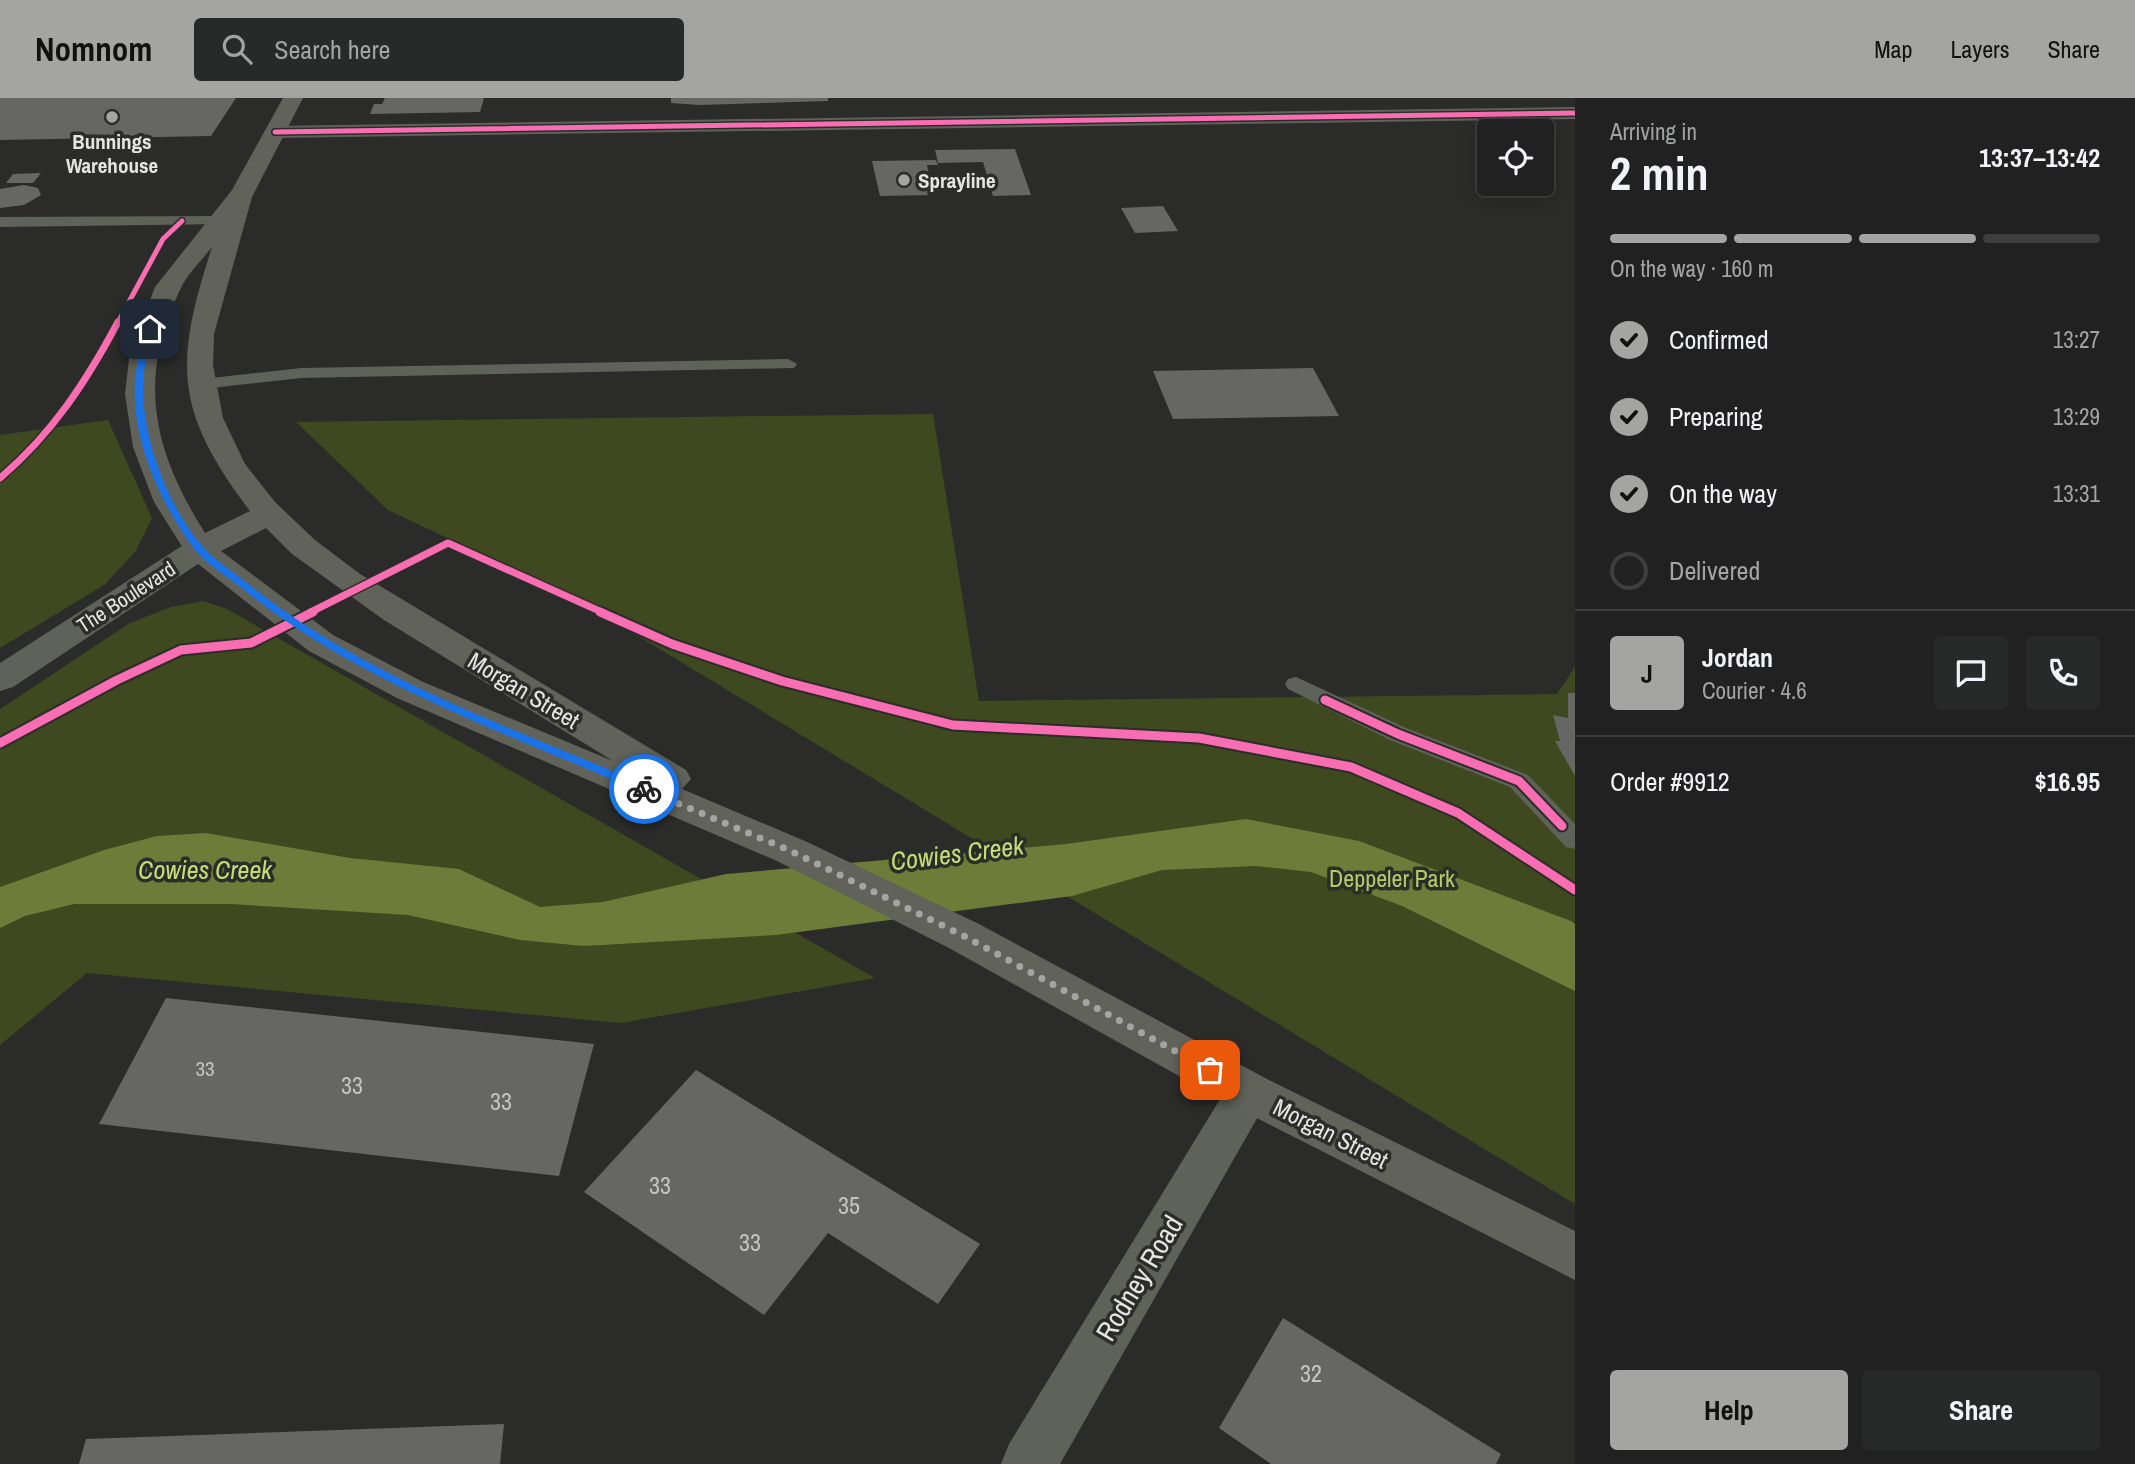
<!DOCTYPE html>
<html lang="en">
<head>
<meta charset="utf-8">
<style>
  body { margin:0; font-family:"Archivo Narrow",sans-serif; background:#282929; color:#f1f3f6; height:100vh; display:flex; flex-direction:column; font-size:26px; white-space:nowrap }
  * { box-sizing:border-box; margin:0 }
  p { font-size:23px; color:#a2a3a5 }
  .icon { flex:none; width:38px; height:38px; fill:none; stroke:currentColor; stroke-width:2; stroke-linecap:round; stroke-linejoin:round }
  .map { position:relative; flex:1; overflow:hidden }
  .details { display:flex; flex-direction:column; background:#202120; width:560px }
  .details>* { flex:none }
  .buttons { position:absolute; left:1477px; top:21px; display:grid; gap:14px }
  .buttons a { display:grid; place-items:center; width:77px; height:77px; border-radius:7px; background:#202120; box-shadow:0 4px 18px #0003,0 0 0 2px #3d3e3e; font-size:35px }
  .pin { position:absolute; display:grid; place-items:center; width:60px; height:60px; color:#fff; margin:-30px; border-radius:14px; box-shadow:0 4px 10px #0006 }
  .courier { position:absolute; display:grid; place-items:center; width:70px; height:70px; margin:-35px; border:5px solid #1a73e8; border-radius:50%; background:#fff; color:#222; box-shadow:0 2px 9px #0007 }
  .head em { font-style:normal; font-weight:700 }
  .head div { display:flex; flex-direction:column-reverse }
  .head { display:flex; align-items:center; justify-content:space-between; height:119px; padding:0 35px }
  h1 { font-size:46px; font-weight:700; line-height:52px }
  .bar { display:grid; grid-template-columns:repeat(4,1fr); gap:10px 7px; align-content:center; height:84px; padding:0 35px }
  .bar i { height:9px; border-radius:5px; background:#3d3e3e }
  .bar .on { background:#a4a5a2 }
  .bar p { grid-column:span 4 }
  .line { display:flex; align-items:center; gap:18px; padding:0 35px; border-top:2px solid #3d3e3e }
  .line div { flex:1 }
  .round { display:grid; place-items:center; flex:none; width:74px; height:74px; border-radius:7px; background:#282929 }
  ol { padding:0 35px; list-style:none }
  li { display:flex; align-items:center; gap:21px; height:77px }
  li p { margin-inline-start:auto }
  li .icon { padding:7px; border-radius:50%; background:#a4a5a2; color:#111; stroke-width:4 }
  li:last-child { color:#a2a3a5 }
  li i { width:38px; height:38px; border:4px solid #3d3e3e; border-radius:50% }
  .action { display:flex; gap:14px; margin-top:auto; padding:14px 35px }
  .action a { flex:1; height:80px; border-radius:7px; background:#a4a5a2; color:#111; font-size:28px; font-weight:700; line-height:80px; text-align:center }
  .action a+a { background:#282929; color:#f1f3f6 }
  header { display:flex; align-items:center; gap:42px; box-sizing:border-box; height:98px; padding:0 35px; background:#a4a5a2; color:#111 }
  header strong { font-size:33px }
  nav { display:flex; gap:38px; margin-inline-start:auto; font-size:24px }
  .search { width:490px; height:63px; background:#282929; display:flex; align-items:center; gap:18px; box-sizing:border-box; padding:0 24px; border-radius:7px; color:#a2a3a5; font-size:26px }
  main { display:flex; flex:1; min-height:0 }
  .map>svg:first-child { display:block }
  .green { fill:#3f491f }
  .water { fill:#6d7c39 }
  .building { fill:#666765 }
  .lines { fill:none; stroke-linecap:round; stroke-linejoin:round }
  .service { fill:#5f6258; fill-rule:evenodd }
  .minor { fill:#5f6258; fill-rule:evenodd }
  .tertiary { fill:#5f6258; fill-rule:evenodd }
  .secondary { fill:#61635a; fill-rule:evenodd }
  .cycleway-far2-casing { stroke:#2c2d29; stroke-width:8 }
  .cycleway-far1-casing { stroke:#2c2d29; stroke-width:10 }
  .cycleway-casing { stroke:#2c2d29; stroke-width:13 }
  .cycleway-far2 { stroke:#f96db3; stroke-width:5 }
  .cycleway-far1 { stroke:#f96db3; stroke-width:7 }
  .cycleway { stroke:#f96db3; stroke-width:9 }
  .route { fill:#1a73e8 }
  .done { stroke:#a4a5a2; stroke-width:7; stroke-dasharray:0 12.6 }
  .poi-dot { fill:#a4a5a2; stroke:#2c2d29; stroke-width:2.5 }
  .labels { text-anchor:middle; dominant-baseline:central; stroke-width:7; stroke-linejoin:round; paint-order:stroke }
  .far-poi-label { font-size:21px; font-weight:bold; fill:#e5e6e3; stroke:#2c2d29 }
  .far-street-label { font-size:21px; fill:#e5e6e3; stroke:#2c2d29 }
  .number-label { font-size:21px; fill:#c5c6c4 }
  .street-label { font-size:24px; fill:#e5e6e3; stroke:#2c2d29 }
  .park-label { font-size:24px; fill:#b4cc66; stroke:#2c2d29 }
  .near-number-label { font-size:24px; fill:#c5c6c4 }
  .water-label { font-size:26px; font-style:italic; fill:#c5de78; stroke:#2c2d29 }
  .near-street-label { font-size:28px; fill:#e5e6e3; stroke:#2c2d29 }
</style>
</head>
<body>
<header>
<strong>Nomnom</strong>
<div class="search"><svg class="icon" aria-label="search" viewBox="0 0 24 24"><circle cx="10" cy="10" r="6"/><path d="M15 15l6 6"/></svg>Search here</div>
<nav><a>Map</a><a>Layers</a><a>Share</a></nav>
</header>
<main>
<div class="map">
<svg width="1575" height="1366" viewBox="0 0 1575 1366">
  <rect width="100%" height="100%" fill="#2b2c2a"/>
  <!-- green -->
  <g class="green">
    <path d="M 933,316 L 979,603 L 1557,596 L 1575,569 L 1575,1106 L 577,501 L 388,412 L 296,324 Z"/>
    <path d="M 108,322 L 152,420 L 135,454 L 104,487 L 0,550 L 0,337 Z"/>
    <path d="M 203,503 L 227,511 L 875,880 L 621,925 L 87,875 L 0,947 L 0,611 L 130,525 L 171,509 Z"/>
  </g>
  <!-- water -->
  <path class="water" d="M 1246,721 L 1359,743 L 1571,823 L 1575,826 L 1575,893 L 1402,808 L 1311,774 L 1256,768 L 1162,772 L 1072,798 L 776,837 L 584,848 L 520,842 L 408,817 L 231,806 L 74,806 L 25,818 L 0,830 L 0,789 L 104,752 L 157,738 L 206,735 L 350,760 L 459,771 L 540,809 L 603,804 L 726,776 L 1066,746 Z"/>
  <!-- building -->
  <g class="building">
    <path d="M 0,0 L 236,0 L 211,38 L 0,42 Z"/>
    <path d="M 385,0 L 484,0 L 480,14 L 370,16 L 374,6 L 382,6 Z"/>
    <path d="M 671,0 L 828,0 L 828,3 L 699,7 L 671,5 Z"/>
    <path d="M 1015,51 L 1031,97 L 993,98 L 983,64 L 938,65 L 935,52 Z"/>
    <path d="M 936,62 L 938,67 L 927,67 L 934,97 L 880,98 L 872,63 Z"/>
    <path d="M 41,75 L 33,85 L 6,85 L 13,76 Z"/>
    <path d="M 24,87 L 38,90 L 41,97 L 24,107 L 0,110 L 0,91 Z"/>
    <path d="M 1163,108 L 1178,133 L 1135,135 L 1121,110 Z"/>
    <path d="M 1313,270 L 1339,318 L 1173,321 L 1153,273 Z"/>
    <path d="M 1568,595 L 1575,595 L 1575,678 L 1555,643 L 1560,643 L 1553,617 L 1568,620 Z"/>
    <path d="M 166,900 L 594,946 L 559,1078 L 99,1026 Z"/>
    <path d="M 696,972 L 980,1146 L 938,1206 L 828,1135 L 764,1217 L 584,1094 Z"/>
    <path d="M 1283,1220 L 1501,1356 L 1496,1366 L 1271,1366 L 1219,1330 Z"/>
    <path d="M 504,1326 L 500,1366 L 79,1366 L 86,1341 Z"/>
  </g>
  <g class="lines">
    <!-- service -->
    <g class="service">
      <path d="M 218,118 L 223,120 L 223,126 L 0,129 L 0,119 Z"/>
      <path d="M 788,261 L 797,266 L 794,270 L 301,280 L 202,291 L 193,286 L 202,281 L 301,270 Z"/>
      <path d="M 1296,579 L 1406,630 L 1528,677 L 1575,726 L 1575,751 L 1566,749 L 1510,689 L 1390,642 L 1288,591 L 1285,586 L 1288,581 Z"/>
    </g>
    <!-- minor -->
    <g class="minor">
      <path d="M 1575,9 L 1575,21 L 275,40 L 264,34 L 275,28 Z"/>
      <path d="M 1249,974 L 1265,980 L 1272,994 L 1060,1366 L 1001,1366 L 1009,1346 L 1233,980 Z"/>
    </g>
    <!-- tertiary -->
    <path class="tertiary" d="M 199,441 L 210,444 L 215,451 L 210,458 L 13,589 L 0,593 L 0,565 L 188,444 Z"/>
    <!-- secondary -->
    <path class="secondary" d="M 283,0 L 303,0 L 252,99 L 214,236 L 213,267 L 223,320 L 245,366 L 275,404 L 315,442 L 360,476 L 686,672 L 691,681 L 682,691 L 805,743 L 979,826 L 1265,980 L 1575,1133 L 1575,1182 L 1233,1008 L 949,850 L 777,763 L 397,600 L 309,553 L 188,458 L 154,404 L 133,349 L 125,296 L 130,253 L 155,189 L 232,92 ZM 212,149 C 174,267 174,312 250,413 L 205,435 C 154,354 136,282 180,192 C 187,176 202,162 212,149 ZM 266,430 L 292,456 L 384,522 L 613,663 L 423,584 L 333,537 L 221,453 Z"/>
    <!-- cycleway-far2 casing -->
    <g class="cycleway-far2-casing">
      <g id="cycleway-far2">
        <path d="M 275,34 L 1575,15"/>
        <path d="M 117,226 L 163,141 L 182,123"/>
      </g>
    </g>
    <!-- cycleway-far1 casing -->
    <g class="cycleway-far1-casing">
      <g id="cycleway-far1">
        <path d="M 0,380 C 52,336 86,284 118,224"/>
        <path d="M 309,515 L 448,445 L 604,515"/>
      </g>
    </g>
    <!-- cycleway casing -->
    <g class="cycleway-casing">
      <g id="cycleway">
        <path d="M 600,514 L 672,546 L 782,583 L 953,627 L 1199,640 L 1351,669 L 1458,715 L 1575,792"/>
        <path d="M 1325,602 L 1398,636 L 1519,683 L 1562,728"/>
        <path d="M 0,645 L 117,582 L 181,552 L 251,545 L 313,514"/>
      </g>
    </g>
    <!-- cycleway-far2 -->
    <use href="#cycleway-far2" class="cycleway-far2"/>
    <!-- cycleway-far1 -->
    <use href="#cycleway-far1" class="cycleway-far1"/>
    <!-- cycleway -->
    <use href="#cycleway" class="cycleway"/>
  </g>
  <!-- route -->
  <path class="route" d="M 150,229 L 154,231 C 151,245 146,259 144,273 C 137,328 166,407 203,449 C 216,464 237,476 252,489 C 368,581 513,630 648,688 L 648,693 L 639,693 C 504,634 359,585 243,491 C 228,479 206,466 194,451 C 158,401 128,335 136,273 C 138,259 143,245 146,231 Z"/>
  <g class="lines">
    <!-- done -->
    <path class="done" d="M 644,691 L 791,753 L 964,838 L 1210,972"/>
  </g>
  <!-- markers -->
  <g class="poi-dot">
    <circle cx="112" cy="19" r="7"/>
    <circle cx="904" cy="82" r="7"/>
  </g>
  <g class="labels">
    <!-- far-poi labels -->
    <g class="far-poi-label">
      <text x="112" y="43">Bunnings<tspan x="112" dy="24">Warehouse</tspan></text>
      <text x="918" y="82" text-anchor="start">Sprayline</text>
    </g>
    <!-- far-street labels -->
    <g class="far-street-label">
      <text transform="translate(126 499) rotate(-33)">The Boulevard</text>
    </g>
    <!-- number labels -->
    <g class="number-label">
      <text x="205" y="970">33</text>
    </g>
    <!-- street labels -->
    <g class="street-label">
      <text transform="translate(524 592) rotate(31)">Morgan Street</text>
      <text transform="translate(1331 1035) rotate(27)">Morgan Street</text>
    </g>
    <!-- park labels -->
    <g class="park-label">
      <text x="1392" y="780">Deppeler Park</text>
    </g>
    <!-- near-number labels -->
    <g class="near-number-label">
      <text x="352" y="987">33</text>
      <text x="501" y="1003">33</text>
      <text x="660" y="1087">33</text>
      <text x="849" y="1107">35</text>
      <text x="750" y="1144">33</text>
      <text x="1311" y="1275">32</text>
    </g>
    <!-- water labels -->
    <g class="water-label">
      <text transform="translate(957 755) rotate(-7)">Cowies Creek</text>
      <text x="205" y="771">Cowies Creek</text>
    </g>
    <!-- near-street labels -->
    <g class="near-street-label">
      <text transform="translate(1139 1180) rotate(-59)">Rodney Road</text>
    </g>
  </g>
</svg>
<div class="buttons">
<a><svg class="icon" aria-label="locate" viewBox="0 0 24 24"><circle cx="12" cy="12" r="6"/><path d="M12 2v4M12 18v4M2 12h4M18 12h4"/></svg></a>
</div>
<div class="pin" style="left:1210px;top:972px;background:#ea580c"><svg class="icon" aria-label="bag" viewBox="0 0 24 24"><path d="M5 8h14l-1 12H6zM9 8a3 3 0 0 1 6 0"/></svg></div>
<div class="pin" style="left:150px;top:231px;background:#1f2937"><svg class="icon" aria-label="home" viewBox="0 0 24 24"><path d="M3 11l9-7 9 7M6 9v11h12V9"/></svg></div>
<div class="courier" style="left:644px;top:691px"><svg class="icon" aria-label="bike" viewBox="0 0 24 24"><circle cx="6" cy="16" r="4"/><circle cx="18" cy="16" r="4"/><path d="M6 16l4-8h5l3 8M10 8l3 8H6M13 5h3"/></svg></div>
</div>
<section class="details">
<div class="head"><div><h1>2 min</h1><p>Arriving in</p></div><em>13:37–13:42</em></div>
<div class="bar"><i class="on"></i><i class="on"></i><i class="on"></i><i></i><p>On the way · 160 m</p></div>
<ol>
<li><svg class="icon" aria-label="check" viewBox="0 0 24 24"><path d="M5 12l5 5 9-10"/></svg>Confirmed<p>13:27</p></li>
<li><svg class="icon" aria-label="check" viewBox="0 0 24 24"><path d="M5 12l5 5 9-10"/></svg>Preparing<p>13:29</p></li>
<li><svg class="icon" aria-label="check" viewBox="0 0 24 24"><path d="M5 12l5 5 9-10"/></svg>On the way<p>13:31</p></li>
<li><i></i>Delivered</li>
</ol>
<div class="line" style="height:126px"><b class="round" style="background:#a4a5a2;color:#111">J</b><div><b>Jordan</b><p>Courier · 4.6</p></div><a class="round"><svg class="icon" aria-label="chat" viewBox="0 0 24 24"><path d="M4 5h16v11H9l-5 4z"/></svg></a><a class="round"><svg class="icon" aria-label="phone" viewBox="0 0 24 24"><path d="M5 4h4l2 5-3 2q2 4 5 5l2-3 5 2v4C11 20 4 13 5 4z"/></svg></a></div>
<div class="line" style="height:91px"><div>Order #9912</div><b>$16.95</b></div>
<div class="action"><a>Help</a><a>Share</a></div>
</section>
</main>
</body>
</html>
